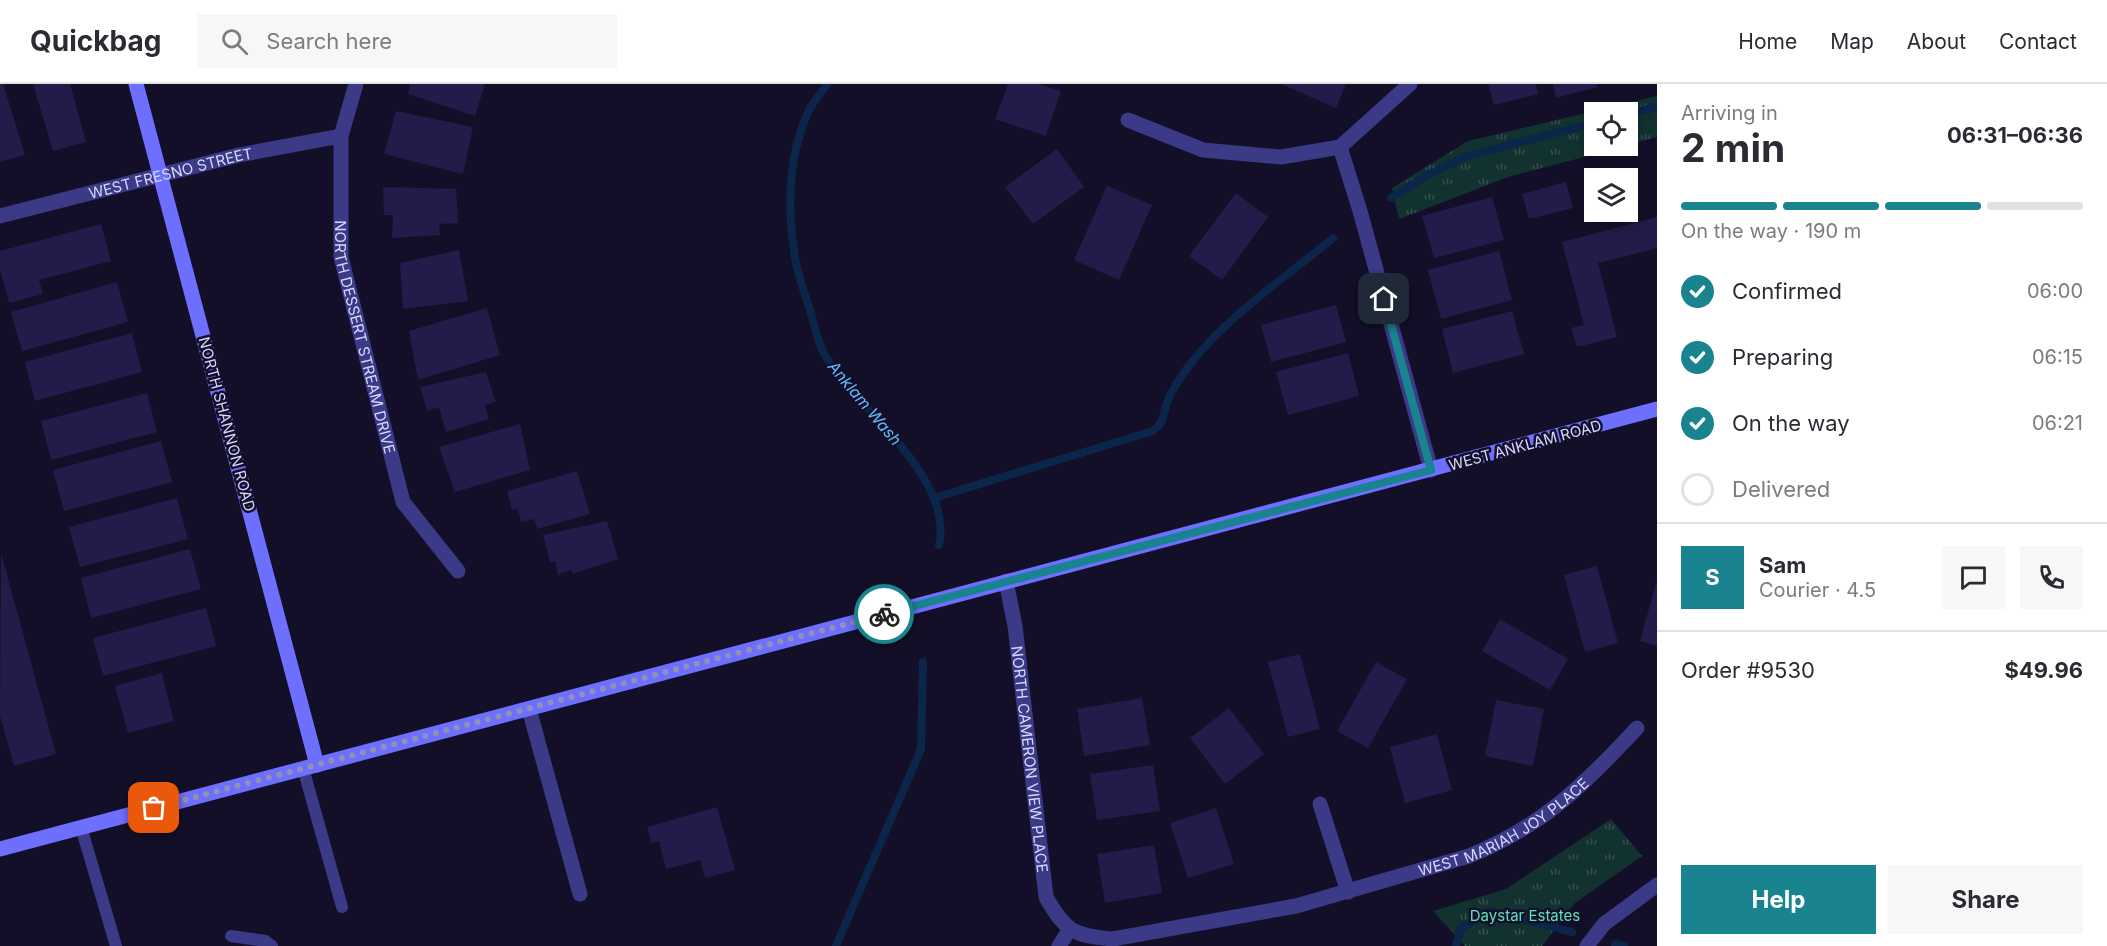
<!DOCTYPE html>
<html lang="en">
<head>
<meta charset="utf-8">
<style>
  body { margin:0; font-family:Inter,sans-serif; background:#f7f7f7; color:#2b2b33; height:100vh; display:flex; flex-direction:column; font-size:22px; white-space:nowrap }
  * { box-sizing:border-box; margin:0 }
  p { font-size:20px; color:#7c7c81 }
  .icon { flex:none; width:33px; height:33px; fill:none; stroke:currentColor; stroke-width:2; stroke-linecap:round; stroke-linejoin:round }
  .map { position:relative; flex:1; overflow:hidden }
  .details { display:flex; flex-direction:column; background:#fff; width:450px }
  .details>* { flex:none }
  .fabs { position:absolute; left:1584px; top:18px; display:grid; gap:12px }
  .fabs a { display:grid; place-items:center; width:54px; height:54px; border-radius:0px; background:#fff; box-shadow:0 3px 15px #0003; font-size:30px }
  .pin { position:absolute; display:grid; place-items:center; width:51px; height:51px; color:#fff; margin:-26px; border-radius:12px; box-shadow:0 3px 9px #0006 }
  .courier { position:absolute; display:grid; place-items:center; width:60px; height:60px; margin:-30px; border:4px solid #19838f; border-radius:50%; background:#fff; color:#222; box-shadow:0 2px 8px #0007 }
  .summary em { font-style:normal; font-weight:700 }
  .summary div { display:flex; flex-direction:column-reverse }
  .summary { display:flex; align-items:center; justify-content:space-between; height:102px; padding:0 24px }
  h1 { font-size:39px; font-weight:700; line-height:45px }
  .bar { display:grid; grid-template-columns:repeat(4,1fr); gap:9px 6px; align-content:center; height:72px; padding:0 24px }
  .bar i { height:8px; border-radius:4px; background:#e1e1e2 }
  .bar .selected { background:#19838f }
  .bar p { grid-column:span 4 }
  .line { display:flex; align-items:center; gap:15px; padding:0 24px; border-top:2px solid #e1e1e2 }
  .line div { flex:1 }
  .round { display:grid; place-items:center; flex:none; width:63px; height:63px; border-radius:0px; background:#f7f7f7 }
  ol { padding:0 24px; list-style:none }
  li { display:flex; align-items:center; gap:18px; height:66px }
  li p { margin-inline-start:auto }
  li .icon { padding:6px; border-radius:50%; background:#19838f; color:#fff; stroke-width:4 }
  li:last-child { color:#7c7c81 }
  li i { width:33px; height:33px; border:3px solid #e1e1e2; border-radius:50% }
  .action { display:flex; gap:12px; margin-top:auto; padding:12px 24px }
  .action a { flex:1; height:69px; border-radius:0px; background:#19838f; color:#fff; font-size:24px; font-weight:700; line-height:69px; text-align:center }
  .action a+a { background:#f7f7f7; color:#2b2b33 }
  header { display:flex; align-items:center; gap:36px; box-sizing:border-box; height:84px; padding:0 30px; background:#fff; border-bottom:2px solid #e1e1e2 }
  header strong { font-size:28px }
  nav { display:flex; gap:33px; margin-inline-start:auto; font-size:21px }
  .search { width:420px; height:54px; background:#f7f7f7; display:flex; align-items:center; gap:15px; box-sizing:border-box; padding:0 21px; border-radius:0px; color:#7c7c81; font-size:22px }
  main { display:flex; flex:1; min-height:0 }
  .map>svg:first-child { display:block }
  .park { fill:url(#park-tufts) }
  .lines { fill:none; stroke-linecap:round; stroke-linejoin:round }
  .stream { stroke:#0c254b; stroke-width:8 }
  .building { fill:#231b49 }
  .lane { stroke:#3a3a87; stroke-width:12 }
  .street { stroke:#3a3a87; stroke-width:15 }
  .secondary { stroke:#6d6fff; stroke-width:15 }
  .done { stroke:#9490b4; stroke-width:6; stroke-dasharray:0 10.8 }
  .route { stroke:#19838f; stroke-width:8 }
  .labels { text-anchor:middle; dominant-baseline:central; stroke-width:5; stroke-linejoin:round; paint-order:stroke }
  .street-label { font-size:15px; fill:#d9d6ff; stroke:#130f28 }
  .park-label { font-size:15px; fill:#5fe2bd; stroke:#130f28 }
  .water-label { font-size:16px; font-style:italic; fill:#64bdff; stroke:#130f28 }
</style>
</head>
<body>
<header>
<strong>Quickbag</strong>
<div class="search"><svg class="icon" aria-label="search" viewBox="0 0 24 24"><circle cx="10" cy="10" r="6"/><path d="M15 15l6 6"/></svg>Search here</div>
<nav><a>Home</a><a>Map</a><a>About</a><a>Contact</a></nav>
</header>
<main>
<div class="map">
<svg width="1657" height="862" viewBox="0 0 1657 862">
  <defs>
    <pattern id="park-tufts" width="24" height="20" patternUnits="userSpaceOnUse" patternTransform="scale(1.5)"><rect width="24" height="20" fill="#123230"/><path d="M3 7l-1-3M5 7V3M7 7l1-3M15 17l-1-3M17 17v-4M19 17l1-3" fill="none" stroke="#344f4f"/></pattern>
  </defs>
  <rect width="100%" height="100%" fill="#130f28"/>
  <!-- park -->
  <g class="park">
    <path d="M 1657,12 L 1657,53 L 1628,61 L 1628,28 L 1594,28 L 1594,62 L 1626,62 L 1508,93 L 1399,135 L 1392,104 L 1468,57 Z"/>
    <path d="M 1611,735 L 1642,772 L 1575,819 L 1542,862 L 1465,862 L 1433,827 L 1506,805 Z"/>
  </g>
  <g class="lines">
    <!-- stream -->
    <g class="stream">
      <path d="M 827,0 C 821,9 814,17 809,26 C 787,74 787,129 796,179 C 799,194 805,209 809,223 C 814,238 817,258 825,271 C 857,325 954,392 939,461"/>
      <path d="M 1628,30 L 1657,23"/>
      <path d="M 1391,114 L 1426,92 L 1467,72 L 1594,39"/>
      <path d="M 934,414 L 1153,347 C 1164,339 1163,331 1167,319 C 1172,305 1182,291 1191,279 C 1230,230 1285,194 1333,154"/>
      <path d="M 1615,860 L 1624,862"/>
      <path d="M 836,862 L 921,665 L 923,578"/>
      <path d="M 1456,862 L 1461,844 L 1490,827 L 1572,848"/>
    </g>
  </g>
  <!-- building -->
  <g class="building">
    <path d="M 0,0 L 3,0 L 25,71 L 0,78 Z"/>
    <path d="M 33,0 L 70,0 L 86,58 L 53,67 Z"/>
    <path d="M 410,0 L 485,0 L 475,32 L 408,10 Z"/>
    <path d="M 1008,0 L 1039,0 L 1061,7 L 1046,52 L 995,35 Z"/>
    <path d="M 1281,0 L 1346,0 L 1336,24 Z"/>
    <path d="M 1488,0 L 1536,0 L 1538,10 L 1494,21 Z"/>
    <path d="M 1553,0 L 1597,0 L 1597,3 L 1556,14 Z"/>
    <path d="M 396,27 L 473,43 L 463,90 L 384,70 Z"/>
    <path d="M 1057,65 L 1084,103 L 1033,140 L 1005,103 Z"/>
    <path d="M 1566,98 L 1573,124 L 1529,135 L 1522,110 Z"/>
    <path d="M 1107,102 L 1152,121 L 1119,196 L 1074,176 Z"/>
    <path d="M 383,103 L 456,105 L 458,139 L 439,140 L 440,151 L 392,154 L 393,131 L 384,131 Z"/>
    <path d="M 1236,109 L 1268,133 L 1222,196 L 1189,172 Z"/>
    <path d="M 1492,113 L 1504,156 L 1434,174 L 1422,132 Z"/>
    <path d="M 1657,133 L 1657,164 L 1598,179 L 1617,253 L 1577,263 L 1571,244 L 1584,241 L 1562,158 Z"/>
    <path d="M 101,140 L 111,177 L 39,196 L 43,210 L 9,219 L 0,185 L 0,167 Z"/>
    <path d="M 459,166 L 468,217 L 403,225 L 400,179 Z"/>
    <path d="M 1499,167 L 1512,216 L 1441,235 L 1428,186 Z"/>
    <path d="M 117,198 L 128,238 L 22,267 L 11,228 Z"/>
    <path d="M 1336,221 L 1346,258 L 1271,278 L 1261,241 Z"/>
    <path d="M 487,224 L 500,271 L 418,296 L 409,247 Z"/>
    <path d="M 1512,227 L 1524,270 L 1453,289 L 1442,245 Z"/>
    <path d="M 132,249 L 142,288 L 35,317 L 25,278 Z"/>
    <path d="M 1348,269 L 1359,312 L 1288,331 L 1276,288 Z"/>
    <path d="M 486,288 L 496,318 L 485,321 L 489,335 L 446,348 L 439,323 L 427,327 L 420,303 Z"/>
    <path d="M 147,309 L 157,348 L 51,376 L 41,337 Z"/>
    <path d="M 520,340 L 530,386 L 455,408 L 439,363 Z"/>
    <path d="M 161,357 L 172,398 L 64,427 L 53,386 Z"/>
    <path d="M 577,387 L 590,430 L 537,445 L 534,435 L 521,438 L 518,425 L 512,426 L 507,407 Z"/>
    <path d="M 177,414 L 188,455 L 80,483 L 69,443 Z"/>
    <path d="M 607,437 L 618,475 L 572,490 L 572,485 L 558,491 L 555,477 L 550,478 L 543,451 Z"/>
    <path d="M 190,465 L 201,505 L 91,534 L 81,494 Z"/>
    <path d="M 1,469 L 56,670 L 14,682 L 0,632 Z"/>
    <path d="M 1597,482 L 1618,559 L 1585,568 L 1564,491 Z"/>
    <path d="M 1656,499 L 1657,499 L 1657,562 L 1640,557 Z"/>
    <path d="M 206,524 L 216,562 L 103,592 L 93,554 Z"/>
    <path d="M 1500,535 L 1568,575 L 1550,606 L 1482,567 Z"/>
    <path d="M 1300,570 L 1320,645 L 1288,653 L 1268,578 Z"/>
    <path d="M 1376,578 L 1407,595 L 1368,664 L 1337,647 Z"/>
    <path d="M 162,589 L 174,637 L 128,649 L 115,602 Z"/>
    <path d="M 1142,614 L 1150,661 L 1084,672 L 1077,625 Z"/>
    <path d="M 1496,616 L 1544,625 L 1533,682 L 1485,672 Z"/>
    <path d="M 1229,624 L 1264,670 L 1225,700 L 1190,654 Z"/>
    <path d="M 1437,650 L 1452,706 L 1405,719 L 1390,663 Z"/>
    <path d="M 1153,681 L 1160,727 L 1097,736 L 1090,690 Z"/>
    <path d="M 717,723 L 735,786 L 705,794 L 700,776 L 666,785 L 659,757 L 651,759 L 647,743 Z"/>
    <path d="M 1216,724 L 1234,780 L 1188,794 L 1170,739 Z"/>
    <path d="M 1154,761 L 1162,809 L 1105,819 L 1097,770 Z"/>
  </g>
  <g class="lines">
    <!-- lane -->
    <g class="lane">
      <path d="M 303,684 L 342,823"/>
      <path d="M 81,743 L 116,862"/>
      <path d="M 231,852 L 265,857 L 272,862"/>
    </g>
    <!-- street -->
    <g class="street">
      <path id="s1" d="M 356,0 L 341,52 L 341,173 L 403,418 L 458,487"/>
      <path d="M 1128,36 L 1203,66 L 1281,73 L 1340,63"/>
      <path d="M 1340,63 L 1360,127 L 1431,386"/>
      <path d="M 1340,63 L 1410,0"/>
      <path id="s2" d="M 0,132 L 239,71 L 341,52"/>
      <path id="s3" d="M 1006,497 L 1015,542 L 1046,813 C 1065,847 1074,852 1113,855 L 1296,822 L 1469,772 C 1543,742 1584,701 1637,644"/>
      <path d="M 529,625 L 580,810"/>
      <path d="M 1320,720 L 1348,808"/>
      <path d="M 1059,862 L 1070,845"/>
      <path d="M 1587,862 L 1604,840 L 1657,801"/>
    </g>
    <!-- secondary -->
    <g class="secondary">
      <path d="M 136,0 L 317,681"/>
      <path d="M 0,765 L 1657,325"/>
    </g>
  </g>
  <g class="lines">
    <!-- done -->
    <path class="done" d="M 154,724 L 884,530"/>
    <!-- route -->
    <path class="route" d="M 884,530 L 1431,386 L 1384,215"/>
  </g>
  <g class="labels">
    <!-- street labels -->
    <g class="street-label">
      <text stroke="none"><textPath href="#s2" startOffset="176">WEST FRESNO STREET</textPath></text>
      <text stroke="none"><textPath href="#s1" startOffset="258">NORTH DESSERT STREAM DRIVE</textPath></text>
      <text transform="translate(227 340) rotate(75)">NORTH SHANNON ROAD</text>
      <text transform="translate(1525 361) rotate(-15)">WEST ANKLAM ROAD</text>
      <text stroke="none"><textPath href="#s3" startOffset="180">NORTH CAMERON VIEW PLACE</textPath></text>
      <text stroke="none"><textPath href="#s3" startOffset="813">WEST MARIAH JOY PLACE</textPath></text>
    </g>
    <!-- park labels -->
    <g class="park-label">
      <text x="1525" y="831">Daystar Estates</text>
    </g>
    <!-- water labels -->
    <g class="water-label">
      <text transform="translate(865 319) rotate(50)">Anklam Wash</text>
    </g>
  </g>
</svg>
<div class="fabs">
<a><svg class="icon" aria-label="locate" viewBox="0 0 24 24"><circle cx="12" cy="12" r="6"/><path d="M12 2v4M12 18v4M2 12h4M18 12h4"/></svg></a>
<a><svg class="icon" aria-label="layers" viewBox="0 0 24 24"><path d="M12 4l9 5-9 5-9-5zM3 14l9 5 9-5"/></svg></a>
</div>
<div class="pin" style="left:154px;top:724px;background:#ea580c"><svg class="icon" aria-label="bag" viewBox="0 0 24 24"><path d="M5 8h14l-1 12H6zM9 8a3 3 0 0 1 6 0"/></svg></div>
<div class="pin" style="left:1384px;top:215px;background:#1f2937"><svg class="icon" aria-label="home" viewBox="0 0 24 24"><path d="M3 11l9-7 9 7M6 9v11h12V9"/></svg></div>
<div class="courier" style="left:884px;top:530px"><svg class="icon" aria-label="bike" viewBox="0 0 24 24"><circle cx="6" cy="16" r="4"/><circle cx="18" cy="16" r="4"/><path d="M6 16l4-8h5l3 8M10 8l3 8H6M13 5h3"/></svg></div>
</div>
<section class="details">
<div class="summary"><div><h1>2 min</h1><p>Arriving in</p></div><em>06:31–06:36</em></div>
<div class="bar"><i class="selected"></i><i class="selected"></i><i class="selected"></i><i></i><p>On the way · 190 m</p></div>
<ol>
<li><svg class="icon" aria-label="check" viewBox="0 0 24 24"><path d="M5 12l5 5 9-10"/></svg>Confirmed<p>06:00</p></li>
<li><svg class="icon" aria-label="check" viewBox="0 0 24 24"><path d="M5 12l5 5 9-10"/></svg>Preparing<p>06:15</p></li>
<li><svg class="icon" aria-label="check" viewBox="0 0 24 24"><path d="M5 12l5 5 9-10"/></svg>On the way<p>06:21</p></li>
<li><i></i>Delivered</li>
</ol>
<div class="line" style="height:108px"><b class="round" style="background:#19838f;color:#fff">S</b><div><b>Sam</b><p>Courier · 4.5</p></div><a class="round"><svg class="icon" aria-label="chat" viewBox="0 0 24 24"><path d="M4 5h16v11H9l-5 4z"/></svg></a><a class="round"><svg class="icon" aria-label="phone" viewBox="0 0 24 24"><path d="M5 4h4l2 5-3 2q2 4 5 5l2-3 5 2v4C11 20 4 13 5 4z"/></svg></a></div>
<div class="line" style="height:78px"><div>Order #9530</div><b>$49.96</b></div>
<div class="action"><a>Help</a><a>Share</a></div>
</section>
</main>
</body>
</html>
